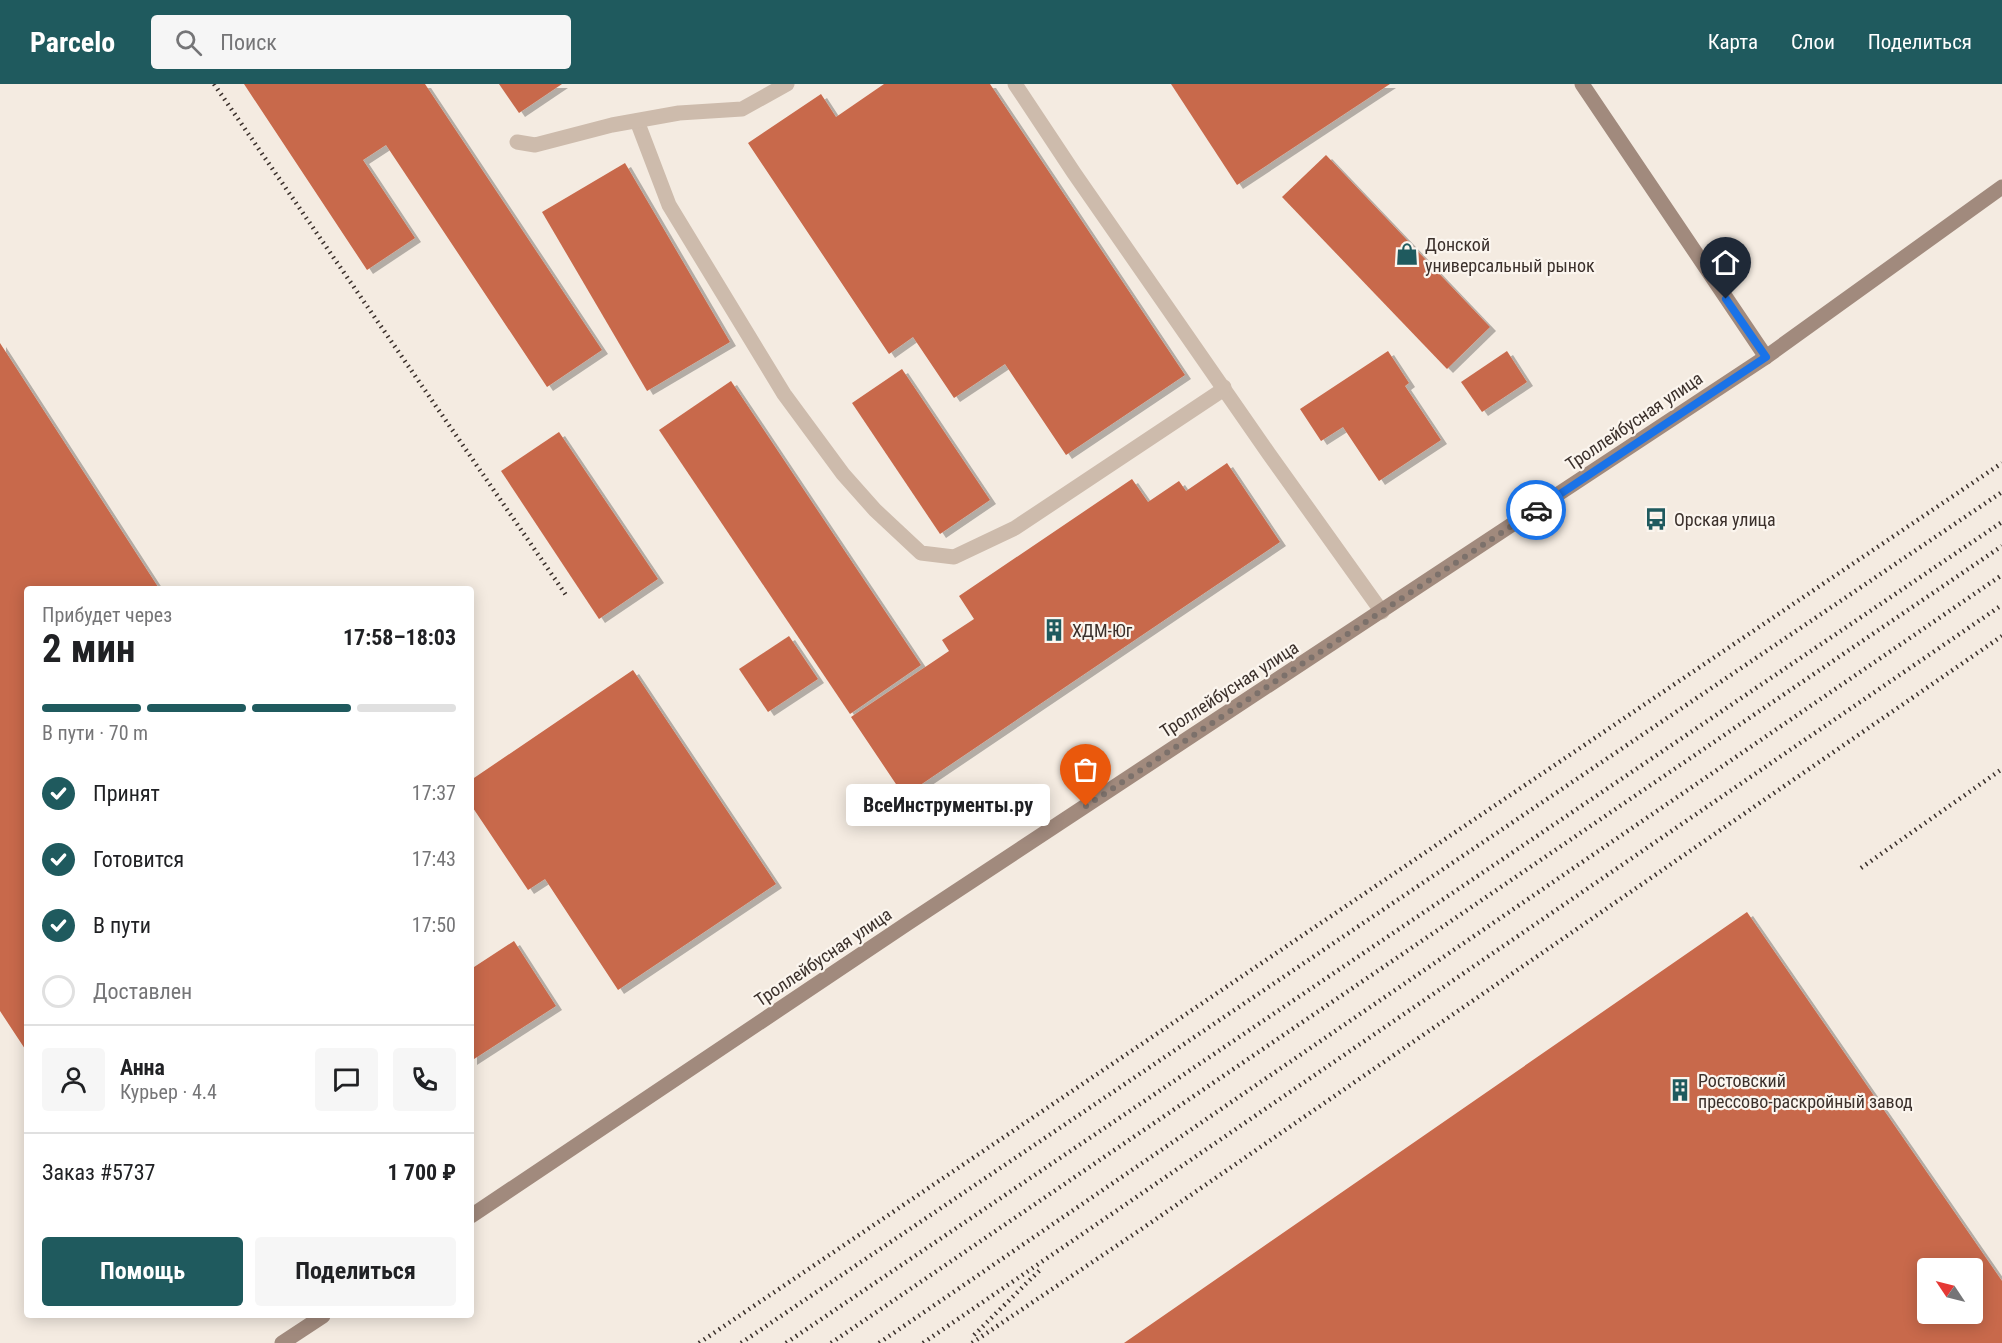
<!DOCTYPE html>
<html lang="ru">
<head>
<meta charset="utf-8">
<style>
  body { margin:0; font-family:"Roboto Condensed",sans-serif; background:#f6f6f6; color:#202124; height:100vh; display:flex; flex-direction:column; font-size:22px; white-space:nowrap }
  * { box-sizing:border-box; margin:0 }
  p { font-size:20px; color:#757577 }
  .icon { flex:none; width:33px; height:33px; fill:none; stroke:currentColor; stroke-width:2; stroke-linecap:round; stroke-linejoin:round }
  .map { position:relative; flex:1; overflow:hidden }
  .sheet { position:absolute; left:24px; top:502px; width:450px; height:732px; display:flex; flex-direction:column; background:#fff; border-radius:6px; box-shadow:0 3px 15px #0003 }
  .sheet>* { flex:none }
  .needle { width:39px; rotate:305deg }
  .tools { position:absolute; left:1917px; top:1174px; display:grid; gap:12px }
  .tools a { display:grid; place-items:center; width:66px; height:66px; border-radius:6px; background:#fff; box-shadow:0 3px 15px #0003; font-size:30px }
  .pin { position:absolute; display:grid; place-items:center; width:51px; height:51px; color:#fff; margin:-62px -26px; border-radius:50% 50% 50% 0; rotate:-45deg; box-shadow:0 0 6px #0007 }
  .pin .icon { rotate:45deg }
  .courier { position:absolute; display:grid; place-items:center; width:60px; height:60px; margin:-30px; border:4px solid #1a73e8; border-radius:50%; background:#fff; color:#222; box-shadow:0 2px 8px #0007 }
  .bubble { position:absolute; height:42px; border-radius:6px; background:#fff; box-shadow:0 3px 15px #0003; font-size:20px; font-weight:700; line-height:42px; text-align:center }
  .overview em { font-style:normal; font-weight:700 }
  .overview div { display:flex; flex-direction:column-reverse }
  .overview { display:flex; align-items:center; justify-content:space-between; height:102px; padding:0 18px }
  h1 { font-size:39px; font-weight:700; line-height:45px }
  .bar { display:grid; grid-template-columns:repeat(4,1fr); gap:9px 6px; align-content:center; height:72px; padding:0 18px }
  .bar i { height:8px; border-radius:4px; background:#e0e0e0 }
  .bar .on { background:#1f5a5e }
  .bar p { grid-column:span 4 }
  .line { display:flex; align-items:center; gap:15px; padding:0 18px; border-top:2px solid #e0e0e0 }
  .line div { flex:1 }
  .round { display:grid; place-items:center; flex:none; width:63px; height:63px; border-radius:6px; background:#f6f6f6 }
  ol { padding:0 18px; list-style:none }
  li { display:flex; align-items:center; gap:18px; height:66px }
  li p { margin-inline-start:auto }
  li .icon { padding:6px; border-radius:50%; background:#1f5a5e; color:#fff; stroke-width:4 }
  li:last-child { color:#757577 }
  li i { width:33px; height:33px; border:3px solid #e0e0e0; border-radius:50% }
  .button { display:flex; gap:12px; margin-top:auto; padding:12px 18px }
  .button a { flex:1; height:69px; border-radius:6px; background:#1f5a5e; color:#fff; font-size:24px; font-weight:700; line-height:69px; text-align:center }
  .button a+a { background:#f6f6f6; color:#202124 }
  header { display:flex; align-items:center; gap:36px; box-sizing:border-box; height:84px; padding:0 30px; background:#1f5a5e; color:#fff }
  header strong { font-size:28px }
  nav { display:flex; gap:33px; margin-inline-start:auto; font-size:21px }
  .search { width:420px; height:54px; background:#f6f6f6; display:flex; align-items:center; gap:15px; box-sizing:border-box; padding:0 21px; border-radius:6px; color:#757577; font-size:22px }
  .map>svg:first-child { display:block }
  .building { fill:#c8694b; fill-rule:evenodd; filter:url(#shadow) }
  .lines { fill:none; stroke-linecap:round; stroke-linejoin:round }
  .lane { stroke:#cdbbac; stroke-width:15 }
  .secondary { stroke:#a18a7d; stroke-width:15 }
  .rail { stroke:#3b302b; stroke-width:4.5; stroke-dasharray:1.5 4.5; stroke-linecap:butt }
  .done { stroke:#7c716b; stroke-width:6; stroke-dasharray:0 10.8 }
  .route { stroke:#1a73e8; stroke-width:8 }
  .labels { text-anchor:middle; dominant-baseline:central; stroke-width:4.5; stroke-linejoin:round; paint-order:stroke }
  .poi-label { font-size:18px; fill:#3b302b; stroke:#fbf5ee; text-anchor:start }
  .street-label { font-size:18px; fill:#3b302b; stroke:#fbf5ee }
</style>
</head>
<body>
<header>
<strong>Parcelo</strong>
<div class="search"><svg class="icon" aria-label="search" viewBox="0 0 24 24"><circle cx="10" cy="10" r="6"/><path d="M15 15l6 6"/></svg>Поиск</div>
<nav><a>Карта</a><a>Слои</a><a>Поделиться</a></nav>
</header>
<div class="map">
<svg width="2002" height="1259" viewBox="0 0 2002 1259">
  <defs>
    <filter id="shadow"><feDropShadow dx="6" dy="4" stdDeviation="0" flood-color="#0004"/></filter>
  </defs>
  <rect width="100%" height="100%" fill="#f4ebe1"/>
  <!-- building -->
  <g class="building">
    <path d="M 244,0 L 425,0 L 602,266 L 547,303 L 386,61 L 363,76 L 415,154 L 367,186 Z"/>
    <path d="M 499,0 L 562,0 L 519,29 Z"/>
    <path d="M 884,0 L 990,0 L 1185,291 L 1066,371 L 1005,280 L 954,314 L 913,253 L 889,270 L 748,59 L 821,10 L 836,33 Z"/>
    <path d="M 1171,0 L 1390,0 L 1237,101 Z"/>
    <path d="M 1326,71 L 1490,243 L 1447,285 L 1282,113 Z"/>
    <path d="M 625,79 L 730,258 L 647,307 L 542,128 Z"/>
    <path d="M 0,259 L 160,506 L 27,506 L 27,968 L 0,927 Z"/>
    <path d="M 1388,267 L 1409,299 L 1405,302 L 1441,356 L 1379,397 L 1343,343 L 1321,357 L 1300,325 Z"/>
    <path d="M 1507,267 L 1527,298 L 1482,328 L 1461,298 Z"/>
    <path d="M 902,285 L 990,416 L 940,450 L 852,319 Z"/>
    <path d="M 731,297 L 921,581 L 850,630 L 659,346 Z"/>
    <path d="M 559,348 L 658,495 L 599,535 L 501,387 Z"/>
    <path d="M 1227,379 L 1280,458 L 904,712 L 851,633 L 949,567 L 942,556 L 974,535 L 959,512 L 1132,395 L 1148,418 L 1179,397 L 1186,407 Z"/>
    <path d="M 789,552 L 818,595 L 768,628 L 739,585 Z"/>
    <path d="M 633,586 L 776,800 L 618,906 L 545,795 L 528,806 L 471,721 L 471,696 Z"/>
    <path d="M 1747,828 L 2002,1197 L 2002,1259 L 1124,1259 ZM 1928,1185 L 1972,1185 L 1972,1230 L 1928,1230 Z"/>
    <path d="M 514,857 L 556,922 L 471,977 L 471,885 Z"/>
  </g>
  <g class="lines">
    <!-- lane -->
    <g class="lane">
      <path d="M 1015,0 L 1074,89 L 1269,370 L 1382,528"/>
      <path d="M 637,37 L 669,121 L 784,310 L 843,390 L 875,426 L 921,469 L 954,473 L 1015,444 L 1218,309 L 1224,303"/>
      <path d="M 517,58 L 535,61 L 612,41 L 679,29 L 742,25 L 787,0"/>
    </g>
    <!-- secondary -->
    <g class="secondary">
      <path d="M 1582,0 L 1766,273"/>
      <path d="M 471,1132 L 908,839 L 1766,273 L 2002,103"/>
      <path d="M 282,1259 L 323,1232"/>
    </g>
    <!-- rail -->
    <g class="rail">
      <path d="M 214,0 L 566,511"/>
      <path d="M 1861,784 L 2002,685"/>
      <path d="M 974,1251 L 1041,1185"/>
      <path d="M 699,1259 L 2002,379"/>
      <path d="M 741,1259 L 2002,408"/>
      <path d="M 786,1259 L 2002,438"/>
      <path d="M 831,1259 L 2002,462"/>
      <path d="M 879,1259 L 2002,491"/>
      <path d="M 923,1259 L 2002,521"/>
      <path d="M 972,1259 L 1143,1144 L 2002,552"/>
    </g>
  </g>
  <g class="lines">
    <!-- done -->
    <path class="done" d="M 1086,722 L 1536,426"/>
    <!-- route -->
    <path class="route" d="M 1536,426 L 1766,273 L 1726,215"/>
  </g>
  <!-- icons -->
  <defs>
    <g id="shop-bare" transform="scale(1.8)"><path d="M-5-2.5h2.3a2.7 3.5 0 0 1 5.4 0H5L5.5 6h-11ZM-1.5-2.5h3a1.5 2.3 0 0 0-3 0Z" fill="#1f5a5e" stroke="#fbf5ee" stroke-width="2.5" paint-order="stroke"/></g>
    <g id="bus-bare" transform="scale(1.8)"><path d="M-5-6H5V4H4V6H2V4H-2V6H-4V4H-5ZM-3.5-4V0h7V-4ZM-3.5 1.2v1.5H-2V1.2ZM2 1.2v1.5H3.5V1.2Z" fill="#1f5a5e" stroke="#fbf5ee" stroke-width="2.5" paint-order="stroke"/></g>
    <g id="building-bare" transform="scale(1.8)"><path d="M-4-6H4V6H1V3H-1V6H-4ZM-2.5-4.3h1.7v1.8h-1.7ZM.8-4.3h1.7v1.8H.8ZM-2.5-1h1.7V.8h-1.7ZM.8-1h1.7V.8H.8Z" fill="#1f5a5e" stroke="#fbf5ee" stroke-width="2.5" paint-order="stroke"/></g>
  </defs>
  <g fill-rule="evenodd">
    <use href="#shop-bare" x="1407" y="170"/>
    <use href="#bus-bare" x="1656" y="435"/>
    <use href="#building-bare" x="1054" y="546"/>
    <use href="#building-bare" x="1680" y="1006"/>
  </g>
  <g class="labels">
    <!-- poi labels -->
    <g class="poi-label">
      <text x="1425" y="160">Донской<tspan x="1425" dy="21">универсальный рынок</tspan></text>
      <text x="1674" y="435">Орская улица</text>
      <text x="1072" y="546">ХДМ-Юг</text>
      <text x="1698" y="996">Ростовский<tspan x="1698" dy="21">прессово-раскройный завод</tspan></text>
    </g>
    <!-- street labels -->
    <g class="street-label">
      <text transform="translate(1634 337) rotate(-34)">Троллейбусная улица</text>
      <text transform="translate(1229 605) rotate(-33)">Троллейбусная улица</text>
      <text transform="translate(823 873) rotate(-34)">Троллейбусная улица</text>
    </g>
  </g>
</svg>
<div class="tools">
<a><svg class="needle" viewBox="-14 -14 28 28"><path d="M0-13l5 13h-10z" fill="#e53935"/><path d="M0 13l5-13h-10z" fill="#757577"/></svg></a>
</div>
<div class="pin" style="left:1086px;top:722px;background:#ea580c"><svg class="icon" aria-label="bag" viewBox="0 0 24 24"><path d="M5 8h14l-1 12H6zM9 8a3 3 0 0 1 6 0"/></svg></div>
<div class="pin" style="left:1726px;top:215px;background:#1f2937"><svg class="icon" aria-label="home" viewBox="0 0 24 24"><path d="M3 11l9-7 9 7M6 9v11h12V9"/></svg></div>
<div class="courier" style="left:1536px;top:426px"><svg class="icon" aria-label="car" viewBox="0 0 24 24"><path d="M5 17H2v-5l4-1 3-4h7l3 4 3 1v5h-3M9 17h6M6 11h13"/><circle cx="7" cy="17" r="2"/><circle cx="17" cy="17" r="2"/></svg></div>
<div class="bubble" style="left:846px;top:700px;width:204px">ВсеИнструменты.ру</div>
<section class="sheet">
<div class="overview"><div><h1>2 мин</h1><p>Прибудет через</p></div><em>17:58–18:03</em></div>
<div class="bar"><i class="on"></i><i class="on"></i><i class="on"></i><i></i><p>В пути · 70 m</p></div>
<ol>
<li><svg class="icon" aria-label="check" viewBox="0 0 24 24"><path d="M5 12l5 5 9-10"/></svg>Принят<p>17:37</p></li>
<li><svg class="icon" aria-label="check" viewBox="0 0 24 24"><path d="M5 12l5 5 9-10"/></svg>Готовится<p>17:43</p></li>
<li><svg class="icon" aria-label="check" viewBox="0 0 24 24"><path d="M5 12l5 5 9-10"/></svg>В пути<p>17:50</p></li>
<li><i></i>Доставлен</li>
</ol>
<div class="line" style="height:108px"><a class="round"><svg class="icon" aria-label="person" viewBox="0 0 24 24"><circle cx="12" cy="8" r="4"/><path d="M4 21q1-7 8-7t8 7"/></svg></a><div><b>Анна</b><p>Курьер · 4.4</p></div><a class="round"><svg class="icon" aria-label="chat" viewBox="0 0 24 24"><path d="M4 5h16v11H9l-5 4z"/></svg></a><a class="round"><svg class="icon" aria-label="phone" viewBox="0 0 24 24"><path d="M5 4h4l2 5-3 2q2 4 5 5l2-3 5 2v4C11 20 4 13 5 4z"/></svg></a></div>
<div class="line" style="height:78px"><div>Заказ #5737</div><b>1 700 ₽</b></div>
<div class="button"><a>Помощь</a><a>Поделиться</a></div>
</section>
</div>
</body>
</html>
